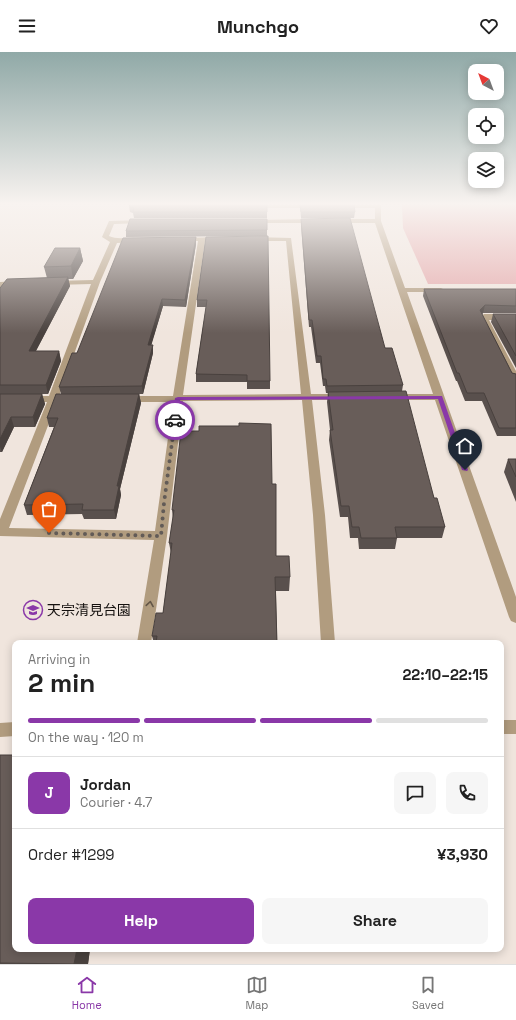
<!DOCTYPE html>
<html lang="en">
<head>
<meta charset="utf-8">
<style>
  body { margin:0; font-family:"Space Grotesk","Noto Sans JP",sans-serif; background:#f6f6f6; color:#222; height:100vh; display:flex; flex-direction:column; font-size:15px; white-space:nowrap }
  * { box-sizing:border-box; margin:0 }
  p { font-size:13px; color:#767676 }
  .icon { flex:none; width:22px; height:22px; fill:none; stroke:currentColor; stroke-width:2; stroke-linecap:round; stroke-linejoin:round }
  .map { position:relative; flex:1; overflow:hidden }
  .panel { position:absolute; left:12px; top:588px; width:492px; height:312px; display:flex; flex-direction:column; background:#fff; border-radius:8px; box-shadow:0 2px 10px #0003 }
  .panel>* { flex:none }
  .needle { width:26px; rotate:319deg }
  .fabs { position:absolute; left:468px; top:12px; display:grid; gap:8px }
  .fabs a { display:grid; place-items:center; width:36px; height:36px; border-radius:8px; background:#fff; box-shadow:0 2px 10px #0003; font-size:20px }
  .pin { position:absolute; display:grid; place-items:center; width:34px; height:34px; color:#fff; margin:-41px -17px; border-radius:50% 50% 50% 0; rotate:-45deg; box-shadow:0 0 4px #0007 }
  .pin .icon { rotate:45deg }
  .courier { position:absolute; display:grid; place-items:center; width:40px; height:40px; margin:-20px; border:3px solid #8a38a8; border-radius:50%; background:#fff; color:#222; box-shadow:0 1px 5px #0007 }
  .summary em { font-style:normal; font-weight:700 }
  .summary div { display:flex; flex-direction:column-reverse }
  .summary { display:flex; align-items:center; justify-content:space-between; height:68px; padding:0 16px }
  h1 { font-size:26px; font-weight:700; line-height:30px }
  .bar { display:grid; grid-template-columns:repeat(4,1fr); gap:6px 4px; align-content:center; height:48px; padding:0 16px }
  .bar i { height:5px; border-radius:3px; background:#e0e0e0 }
  .bar .on { background:#8a38a8 }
  .bar p { grid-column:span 4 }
  .line { display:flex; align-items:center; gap:10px; padding:0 16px; border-top:1px solid #e0e0e0 }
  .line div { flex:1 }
  .round { display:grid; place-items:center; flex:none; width:42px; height:42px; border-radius:8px; background:#f6f6f6 }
  .action { display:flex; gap:8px; margin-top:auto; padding:8px 16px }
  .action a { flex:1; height:46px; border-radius:8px; background:#8a38a8; color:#fff; font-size:16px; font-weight:700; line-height:46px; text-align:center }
  .action a+a { background:#f6f6f6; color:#222 }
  header { display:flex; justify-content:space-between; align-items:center; height:52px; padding:0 16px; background:#fff; font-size:18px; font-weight:700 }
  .tab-bar { display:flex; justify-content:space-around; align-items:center; height:56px; border-top:1px solid #e0e0e0; background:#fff; font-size:11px; color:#767676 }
  .tab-bar a { display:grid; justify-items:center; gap:2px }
  .tab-bar .on { color:#8a38a8 }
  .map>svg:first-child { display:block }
  .green { fill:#e4a8aa }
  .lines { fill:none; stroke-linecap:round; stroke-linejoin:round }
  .minor { fill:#b19c7f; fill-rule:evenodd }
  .wall { fill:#59504d }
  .shaded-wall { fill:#49413e }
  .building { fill:#685d59; stroke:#49413e }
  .oneway { stroke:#635647 }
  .route { fill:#8a38a8 }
  .done { stroke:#625b57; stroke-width:4; stroke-dasharray:0 7.2 }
  .labels { text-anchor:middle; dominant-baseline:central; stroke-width:4; stroke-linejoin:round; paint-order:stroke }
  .poi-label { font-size:14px; fill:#15110f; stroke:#f0e5dd; text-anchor:start }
</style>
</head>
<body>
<header><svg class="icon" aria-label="menu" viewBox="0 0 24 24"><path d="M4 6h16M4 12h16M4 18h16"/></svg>Munchgo<svg class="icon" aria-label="heart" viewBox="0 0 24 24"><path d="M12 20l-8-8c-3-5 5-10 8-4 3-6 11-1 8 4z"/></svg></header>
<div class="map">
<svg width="516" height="912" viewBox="0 0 516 912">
  <rect width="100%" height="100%" fill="#f0e5dd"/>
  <!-- green -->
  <path class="green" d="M 402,153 L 516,153 L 516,232 L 428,232 L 403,176 Z"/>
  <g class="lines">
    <!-- minor -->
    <g class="minor">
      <path d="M 248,153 L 319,153 L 319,154 L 316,156 L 251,156 L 249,155 Z"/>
      <path d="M 336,153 L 381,153 L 381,169 L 405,236 L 441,236 L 445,238 L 441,240 L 407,240 L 516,545 L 516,571 L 511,569 L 509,565 L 435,348 L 391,348 L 386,345 L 391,342 L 433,342 L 375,171 L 335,171 L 332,169 L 335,167 L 375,167 L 375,156 L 339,156 L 337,155 Z"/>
      <path d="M 144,168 L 146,169 L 146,171 L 114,172 L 109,184 C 119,189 134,183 141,188 L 138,190 L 117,191 L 100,230 L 59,344 L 71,344 L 76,347 L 71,350 L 57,350 L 9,476 L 155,479 L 173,350 L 125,350 L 120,347 L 125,344 L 173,344 L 198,189 L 181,189 L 179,188 L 179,186 L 222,185 L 225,187 L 222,189 L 205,189 L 183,343 L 301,342 L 286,189 L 253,189 L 250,187 L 253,185 L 291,186 L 311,342 L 343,342 L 348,345 L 343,348 L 312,348 L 325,463 L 335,591 L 321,591 L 313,463 L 302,348 L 183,349 L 167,484 L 151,591 L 137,591 L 154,488 L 0,484 L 0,467 L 47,350 L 0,350 L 0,344 L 49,344 L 91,232 L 54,233 L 50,231 L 54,229 L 93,228 L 110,190 L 102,185 L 109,169 Z"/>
      <path d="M 251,168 L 316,167 L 319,169 L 316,171 L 249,171 L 249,169 Z"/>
      <path d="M 19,229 L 22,229 L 22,233 L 5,234 L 0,238 L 0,230 Z"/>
      <path d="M 484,262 L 516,262 L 516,268 L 489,268 L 516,319 L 516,331 L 511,328 L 480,265 Z"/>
      <rect x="501" y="668" width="15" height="14"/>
      <path d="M 15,670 L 15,684 L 0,685 L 0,671 Z"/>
    </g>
  </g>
  <!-- wall -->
  <g class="wall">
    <path d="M 267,153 L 267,166 L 134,166 L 133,161 L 130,160 L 129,154 Z"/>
    <path d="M 300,153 L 355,160 L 354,166 L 301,166 Z"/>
    <path d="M 267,167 L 267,184 L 126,185 L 126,179 Z"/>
    <path d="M 301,167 L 385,296 L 403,333 L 402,339 L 434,446 L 445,475 L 442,486 L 397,486 L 395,497 L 359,497 L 358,486 L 350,486 L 348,465 L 340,465 L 329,388 L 330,378 L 327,350 L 328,341 L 326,341 L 325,334 L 323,334 L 320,311 L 316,311 L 311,275 L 309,275 L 301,173 Z"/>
    <path d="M 196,185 L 196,192 L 186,255 L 163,254 L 151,293 L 153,301 L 143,342 L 139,342 L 141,351 L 120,437 L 121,443 L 116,467 L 84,467 L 82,462 L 27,463 L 24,453 L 54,375 L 49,375 L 47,366 L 61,342 L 59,335 L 77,301 Z"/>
    <path d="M 206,185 L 270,329 L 270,337 L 247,337 L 247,330 L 196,330 L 196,322 L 206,255 L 197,255 L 197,248 Z"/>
    <path d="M 80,196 L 83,209 L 73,227 L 68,227 L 70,234 L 36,299 L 59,299 L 61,309 L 48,342 L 42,342 L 45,352 L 35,375 L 14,375 L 2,400 L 0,400 L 0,236 L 47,226 L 44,215 Z"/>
    <path d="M 424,237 L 516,237 L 516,261 L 483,261 L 482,262 L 512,321 L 516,322 L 516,384 L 497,384 L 482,349 L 465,349 L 457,329 L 456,329 L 423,244 Z"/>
    <path d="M 493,262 L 516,262 L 516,316 L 491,270 Z"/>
    <path d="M 508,407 L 516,407 L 516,450 L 504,420 Z"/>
    <path d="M 272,432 L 276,504 L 290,525 L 289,539 L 276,539 L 277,591 L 154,591 L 152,584 L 163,561 L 171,501 L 169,491 L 173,467 L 172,458 Z"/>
    <path d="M 0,703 L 15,897 L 90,897 L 88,912 L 0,912 Z"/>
  </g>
  <!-- shaded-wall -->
  <g class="shaded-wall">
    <path d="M 196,185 L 196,192 L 186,255 L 185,248 Z"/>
    <path d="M 80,196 L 83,209 L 73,227 L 71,214 Z"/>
    <path d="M 68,225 L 70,234 L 31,308 L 29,299 Z"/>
    <path d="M 162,247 L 163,254 L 149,301 L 148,293 Z"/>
    <path d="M 485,253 L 483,261 L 479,266 L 480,258 Z"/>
    <path d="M 153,293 L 153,301 L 143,342 L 142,334 Z"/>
    <path d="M 59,299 L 61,309 L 48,342 L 46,333 Z"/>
    <path d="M 42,342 L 45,352 L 35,375 L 33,365 Z"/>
    <path d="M 139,342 L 141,351 L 120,437 L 121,443 L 116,467 L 114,458 L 117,434 Z"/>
    <path d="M 11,365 L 14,375 L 2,400 L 0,395 L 0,387 Z"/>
    <path d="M 77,897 L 90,897 L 88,912 L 74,912 Z"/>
  </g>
  <!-- building -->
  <g class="building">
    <path d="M 130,153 L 267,153 L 267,160 L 133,160 L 134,156 L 129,154 Z"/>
    <path d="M 300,153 L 354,153 L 355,160 L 301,160 Z"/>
    <path d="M 350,166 L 385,296 L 392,296 L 403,333 L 327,334 L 326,327 L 323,327 L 321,304 L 317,304 L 312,268 L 309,268 L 301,167 Z"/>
    <path d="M 130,167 L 267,167 L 267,178 L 126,179 Z"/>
    <path d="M 268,184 L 270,329 L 247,329 L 247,323 L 196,322 L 207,248 L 197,248 L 206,185 Z"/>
    <path d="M 196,185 L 185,248 L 162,247 L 148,293 L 153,293 L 142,334 L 59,335 L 72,301 L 77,301 L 123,186 Z"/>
    <path d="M 55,196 L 80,196 L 71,214 L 44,215 Z"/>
    <path d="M 68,225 L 29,299 L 59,299 L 46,333 L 0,333 L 0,236 L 7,227 Z"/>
    <path d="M 424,237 L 516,237 L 516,254 L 485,253 L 480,258 L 512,321 L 516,322 L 516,376 L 499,376 L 484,341 L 467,341 L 459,321 L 457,321 Z"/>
    <path d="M 493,262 L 516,262 L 516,304 Z"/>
    <path d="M 406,339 L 434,446 L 437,446 L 445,475 L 395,475 L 397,486 L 361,486 L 359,475 L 352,475 L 349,454 L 341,454 L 330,378 L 333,378 L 328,340 Z"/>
    <path d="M 0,342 L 42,342 L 33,365 L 11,365 L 0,387 Z"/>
    <path d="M 56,342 L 139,342 L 117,434 L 119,434 L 114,458 L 82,458 L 83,452 L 24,453 L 58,366 L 47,366 Z"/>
    <path d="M 239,371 L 271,372 L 272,432 L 276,432 L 276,504 L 289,504 L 290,525 L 275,525 L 277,591 L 156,591 L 157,584 L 152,584 L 156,561 L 163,561 L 172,491 L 169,491 L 174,458 L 172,458 L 181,379 L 199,379 L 199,374 L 239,374 Z"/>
    <path d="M 508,407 L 516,407 L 516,425 Z"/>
    <path d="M 0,703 L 15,703 L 15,897 L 77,897 L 74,912 L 0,911 Z"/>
  </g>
  <!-- one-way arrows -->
  <defs><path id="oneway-chevron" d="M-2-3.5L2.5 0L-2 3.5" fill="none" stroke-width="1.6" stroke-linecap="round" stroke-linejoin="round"/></defs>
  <use class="oneway" href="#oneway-chevron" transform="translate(150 552) rotate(-81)"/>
  <!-- sky -->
  <linearGradient id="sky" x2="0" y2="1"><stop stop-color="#90a9a7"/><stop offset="0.54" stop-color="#f8f3f0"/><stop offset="1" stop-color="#f8f3f0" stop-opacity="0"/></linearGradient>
  <rect width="516" height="281" fill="url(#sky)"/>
  <!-- route -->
  <path class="route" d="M 442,344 L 468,418 L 467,419 L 462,418 L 438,347 L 180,348 L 178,368 L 175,370 L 172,368 L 175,346 L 178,345 Z"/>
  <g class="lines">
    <!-- done -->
    <path class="done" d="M 49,481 L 161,484 L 164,451 L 175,368"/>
  </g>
  <!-- icons -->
  <defs>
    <g id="school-ring" transform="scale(1)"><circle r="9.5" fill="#f0e5dd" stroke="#8a38a8" stroke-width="1.5"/><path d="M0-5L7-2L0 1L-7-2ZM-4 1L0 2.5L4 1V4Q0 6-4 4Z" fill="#8a38a8"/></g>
  </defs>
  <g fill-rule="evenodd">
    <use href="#school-ring" x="33" y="558"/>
  </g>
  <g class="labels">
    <!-- poi labels -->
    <g class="poi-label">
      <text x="47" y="558">天宗清見台園</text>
    </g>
  </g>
</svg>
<div class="fabs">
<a><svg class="needle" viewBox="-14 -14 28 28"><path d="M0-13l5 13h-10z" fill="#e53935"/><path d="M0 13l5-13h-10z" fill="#767676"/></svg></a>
<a><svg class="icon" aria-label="locate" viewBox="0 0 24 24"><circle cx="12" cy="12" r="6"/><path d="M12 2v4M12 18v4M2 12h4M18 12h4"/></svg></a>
<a><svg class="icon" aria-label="layers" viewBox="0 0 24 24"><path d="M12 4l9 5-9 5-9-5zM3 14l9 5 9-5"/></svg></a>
</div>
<div class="pin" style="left:49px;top:481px;background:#ea580c"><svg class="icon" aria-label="bag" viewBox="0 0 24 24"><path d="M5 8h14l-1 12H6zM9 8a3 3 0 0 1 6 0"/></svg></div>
<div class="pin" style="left:465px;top:418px;background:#1f2937"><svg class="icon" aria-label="home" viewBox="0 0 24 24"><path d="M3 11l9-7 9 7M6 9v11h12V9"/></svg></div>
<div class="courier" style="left:175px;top:368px"><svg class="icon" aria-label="car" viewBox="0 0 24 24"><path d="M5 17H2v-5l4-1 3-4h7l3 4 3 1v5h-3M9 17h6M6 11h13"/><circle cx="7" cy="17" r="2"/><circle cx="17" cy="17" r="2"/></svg></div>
<section class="panel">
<div class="summary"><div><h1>2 min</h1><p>Arriving in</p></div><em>22:10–22:15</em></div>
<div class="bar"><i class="on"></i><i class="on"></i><i class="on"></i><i></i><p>On the way · 120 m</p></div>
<div class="line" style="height:72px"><b class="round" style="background:#8a38a8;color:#fff">J</b><div><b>Jordan</b><p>Courier · 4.7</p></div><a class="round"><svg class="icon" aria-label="chat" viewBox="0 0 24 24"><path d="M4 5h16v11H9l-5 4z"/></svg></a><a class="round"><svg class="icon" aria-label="phone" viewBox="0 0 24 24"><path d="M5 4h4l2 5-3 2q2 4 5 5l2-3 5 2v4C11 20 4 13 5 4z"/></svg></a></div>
<div class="line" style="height:52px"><div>Order #1299</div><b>¥3,930</b></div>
<div class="action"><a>Help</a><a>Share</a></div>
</section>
</div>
<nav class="tab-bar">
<a class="on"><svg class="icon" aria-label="home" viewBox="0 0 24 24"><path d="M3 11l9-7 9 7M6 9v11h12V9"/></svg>Home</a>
<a><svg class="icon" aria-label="map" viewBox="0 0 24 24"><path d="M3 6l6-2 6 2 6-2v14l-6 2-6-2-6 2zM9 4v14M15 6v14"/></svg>Map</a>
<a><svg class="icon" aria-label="saved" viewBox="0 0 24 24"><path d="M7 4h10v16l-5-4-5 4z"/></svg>Saved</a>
</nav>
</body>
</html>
